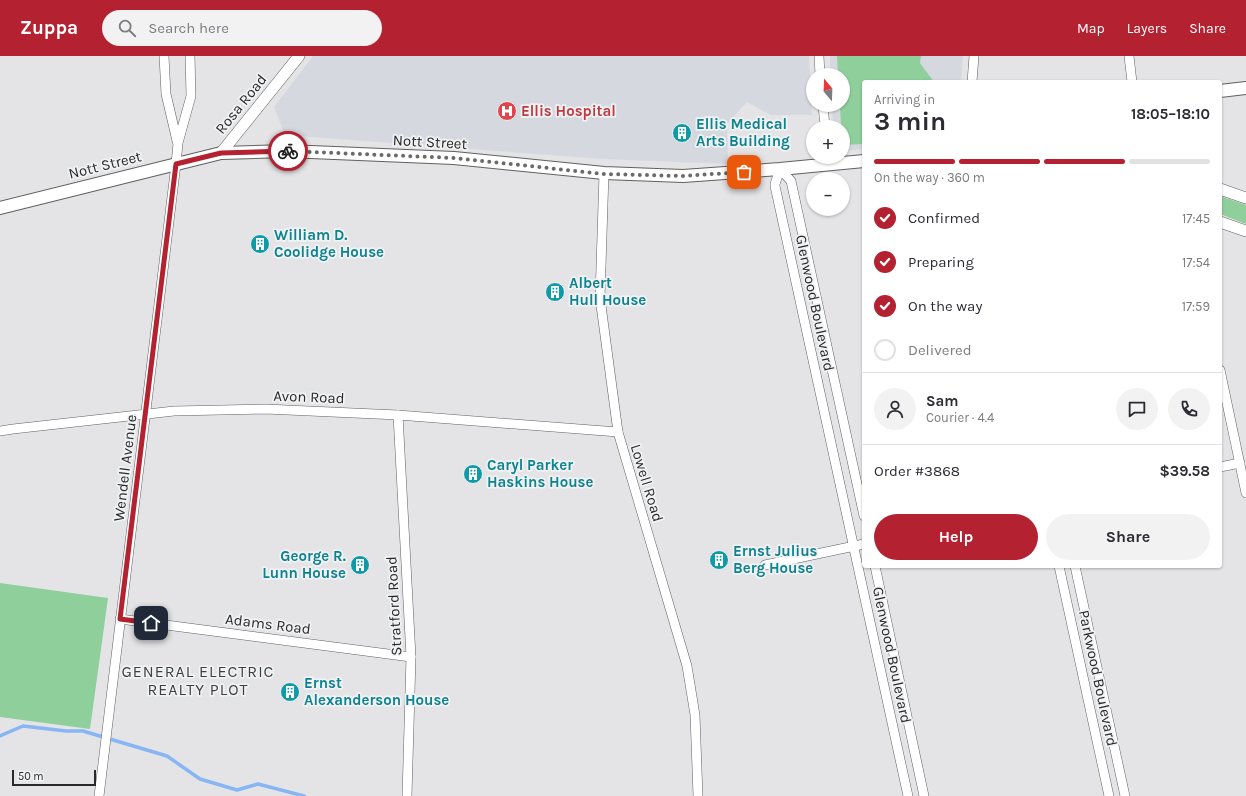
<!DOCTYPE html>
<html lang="en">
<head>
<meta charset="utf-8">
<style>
  body { margin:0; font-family:Karla,sans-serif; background:#f2f2f3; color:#2b2b33; height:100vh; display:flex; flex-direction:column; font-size:15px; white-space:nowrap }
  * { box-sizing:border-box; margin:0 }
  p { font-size:13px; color:#7c7c81 }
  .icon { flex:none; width:22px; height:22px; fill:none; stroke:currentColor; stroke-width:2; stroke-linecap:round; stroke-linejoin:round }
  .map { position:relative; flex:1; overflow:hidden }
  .drawer { position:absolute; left:862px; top:24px; width:360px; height:488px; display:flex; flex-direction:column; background:#fff; border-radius:4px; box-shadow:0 1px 3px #0004 }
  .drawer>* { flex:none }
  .needle { width:26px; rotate:341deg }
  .buttons { position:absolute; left:806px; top:12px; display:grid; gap:8px }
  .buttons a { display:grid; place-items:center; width:44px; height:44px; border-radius:50%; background:#fff; box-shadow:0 1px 3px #0004; font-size:20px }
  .scale { position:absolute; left:12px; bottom:10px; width:84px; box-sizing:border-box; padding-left:4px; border:2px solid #282828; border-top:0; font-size:11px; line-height:14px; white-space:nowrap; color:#282828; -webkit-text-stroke:3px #f1f2f3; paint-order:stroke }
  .pin { position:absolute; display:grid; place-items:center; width:34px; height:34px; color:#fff; margin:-17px; border-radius:8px; box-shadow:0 2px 6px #0006 }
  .courier { position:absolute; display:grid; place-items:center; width:40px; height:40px; margin:-20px; border:3px solid #b42232; border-radius:50%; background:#fff; color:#222; box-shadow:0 1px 5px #0007 }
  .head em { font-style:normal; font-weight:700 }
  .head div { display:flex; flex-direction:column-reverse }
  .head { display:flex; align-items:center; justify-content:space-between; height:68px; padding:0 12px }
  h1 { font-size:26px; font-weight:700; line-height:30px }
  .bar { display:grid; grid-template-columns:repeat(4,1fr); gap:6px 4px; align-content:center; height:48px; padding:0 12px }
  .bar i { height:5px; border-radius:3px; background:#e1e1e2 }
  .bar .current { background:#b42232 }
  .bar p { grid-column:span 4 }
  .line { display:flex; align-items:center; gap:10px; padding:0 12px; border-top:1px solid #e1e1e2 }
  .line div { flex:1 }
  .round { display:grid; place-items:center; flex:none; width:42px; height:42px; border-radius:21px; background:#f2f2f3 }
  ol { padding:0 12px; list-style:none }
  li { display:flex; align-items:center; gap:12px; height:44px }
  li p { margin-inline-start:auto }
  li .icon { padding:4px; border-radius:50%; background:#b42232; color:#fff; stroke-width:4 }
  li:last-child { color:#7c7c81 }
  li i { width:22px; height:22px; border:2px solid #e1e1e2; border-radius:50% }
  .button { display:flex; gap:8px; margin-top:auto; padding:8px 12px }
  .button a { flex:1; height:46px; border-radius:24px; background:#b42232; color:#fff; font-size:16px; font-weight:700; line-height:46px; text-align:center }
  .button a+a { background:#f2f2f3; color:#2b2b33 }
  header { display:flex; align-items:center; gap:24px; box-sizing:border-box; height:56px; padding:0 20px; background:#b42232; color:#fff }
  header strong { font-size:19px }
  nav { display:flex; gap:22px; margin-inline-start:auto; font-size:14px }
  .search { width:280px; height:36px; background:#f2f2f3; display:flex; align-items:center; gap:10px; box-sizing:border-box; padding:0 14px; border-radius:22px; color:#7c7c81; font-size:15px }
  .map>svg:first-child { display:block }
  .built { fill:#d6d8e0 }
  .green { fill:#8fcf9c }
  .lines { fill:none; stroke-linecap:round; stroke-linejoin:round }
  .stream { stroke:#88b5f4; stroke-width:3.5 }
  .minor-casing { stroke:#606061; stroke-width:10 }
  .tertiary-casing { stroke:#606061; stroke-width:12 }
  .secondary-casing { stroke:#606061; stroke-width:14 }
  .minor { stroke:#fff; stroke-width:9 }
  .tertiary { stroke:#fff; stroke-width:11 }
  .secondary { stroke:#fff; stroke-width:12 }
  .done { stroke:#6a6a6a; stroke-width:4; stroke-dasharray:0 7.2 }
  .route { stroke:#b42232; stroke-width:5 }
  .labels { text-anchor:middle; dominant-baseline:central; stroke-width:3.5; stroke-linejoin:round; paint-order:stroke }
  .street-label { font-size:15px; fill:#282828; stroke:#f1f2f3 }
  .health-label { font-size:15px; font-weight:bold; fill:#be3a42; stroke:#f1f2f3; text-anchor:start }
  .culture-label { font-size:15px; font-weight:bold; fill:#0d838f; stroke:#f1f2f3; text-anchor:start }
  .neighbourhood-label { font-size:16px; letter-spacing:1px; fill:#3f3f40; stroke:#f1f2f3 }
</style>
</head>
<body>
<header>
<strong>Zuppa</strong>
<div class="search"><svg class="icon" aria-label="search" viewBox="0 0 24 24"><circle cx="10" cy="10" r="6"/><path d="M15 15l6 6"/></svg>Search here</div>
<nav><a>Map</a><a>Layers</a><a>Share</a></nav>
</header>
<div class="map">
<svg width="1246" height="740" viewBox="0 0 1246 740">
  <rect width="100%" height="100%" fill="#e4e4e6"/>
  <!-- built -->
  <g class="built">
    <path d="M 313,0 L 809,0 L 812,59 L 771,59 L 747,46 L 727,68 L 728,108 L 602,103 L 285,79 L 274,51 Z"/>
    <path d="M 830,0 L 963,0 L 961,26 L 864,26 L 864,93 L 843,95 L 843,71 L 833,71 L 832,49 L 843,49 L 843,19 L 830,19 Z"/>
  </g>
  <!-- green -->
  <g class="green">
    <path d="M 837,0 L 921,0 L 920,7 L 934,26 L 864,26 L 864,88 L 843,89 L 843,71 L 841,71 L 840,49 L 843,49 L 843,19 L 838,19 Z"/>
    <path d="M 1220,140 L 1246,149 L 1246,168 L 1220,158 Z"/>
    <path d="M 0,527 L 108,542 L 90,673 L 0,661 Z"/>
  </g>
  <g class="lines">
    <!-- stream -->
    <path class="stream" d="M 0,680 L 23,670 L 66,675 L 83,675 L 167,700 L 200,723 L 237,734 L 258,728 L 304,740"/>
    <!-- minor casing -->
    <g class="minor-casing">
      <g id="minor">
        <path d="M 164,0 L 166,38 L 177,85"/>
        <path d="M 819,0 L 820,19"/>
        <path d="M 1129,0 L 1132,26"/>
        <path d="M 972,26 L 974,0"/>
        <path d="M 823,49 L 825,71"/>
        <path d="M 604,117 L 600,242 L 618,376 L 687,610 L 695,659 L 698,740"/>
        <path d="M 1220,314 L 1246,437"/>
        <path d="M 398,359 L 411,601 L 407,740"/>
        <path d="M 0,375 L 13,373 L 174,355 L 265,353 L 398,359 L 618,376"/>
        <path d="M 1220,411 L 1240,407"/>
        <path d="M 864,460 L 791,125 L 780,113 L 775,128 L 775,130 L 908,740"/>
        <path d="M 765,509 L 864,488"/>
        <path d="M 875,510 L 924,740"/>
        <path d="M 1059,510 L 1109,740"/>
        <path d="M 1075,510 L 1125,740"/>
        <path d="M 120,563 L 411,601"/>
        <path d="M 99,740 L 176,108 L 178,87 L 191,40 L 190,0"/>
      </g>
    </g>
    <!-- tertiary casing -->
    <g class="tertiary-casing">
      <g id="tertiary">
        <path d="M 221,97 L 299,0"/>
        <path d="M 1220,133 L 1246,142"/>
        <path d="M 1220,166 L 1246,175"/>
      </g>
    </g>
    <!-- secondary casing -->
    <g class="secondary-casing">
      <g id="secondary">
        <path d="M 1220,35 L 1246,32"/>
        <path d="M 0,152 L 221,97 L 287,95 L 454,102 L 604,117 L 683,120 L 780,113 L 864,105"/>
      </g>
    </g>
    <!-- minor -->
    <use href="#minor" class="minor"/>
    <!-- tertiary -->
    <use href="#tertiary" class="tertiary"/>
    <!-- secondary -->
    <use href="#secondary" class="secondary"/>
  </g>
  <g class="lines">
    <!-- done -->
    <path class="done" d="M 288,95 L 454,102 L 604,118 L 683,120 L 744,116"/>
    <!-- route -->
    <path class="route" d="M 151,567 L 120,563 L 176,108 L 221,97 L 288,95"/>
  </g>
  <!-- icons -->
  <defs>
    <g id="hospital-disc" transform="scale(1)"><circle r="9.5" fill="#e0444e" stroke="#f1f2f3"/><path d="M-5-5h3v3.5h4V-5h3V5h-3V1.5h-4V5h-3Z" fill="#fff"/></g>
    <g id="building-disc" transform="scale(1)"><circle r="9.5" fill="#0f9aa8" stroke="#f1f2f3"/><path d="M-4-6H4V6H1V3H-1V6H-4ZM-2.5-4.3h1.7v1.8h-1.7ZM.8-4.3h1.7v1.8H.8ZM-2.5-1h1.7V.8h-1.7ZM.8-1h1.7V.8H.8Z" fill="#fff"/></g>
  </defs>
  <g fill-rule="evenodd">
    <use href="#hospital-disc" x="507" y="55"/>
    <use href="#building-disc" x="682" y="77"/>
    <use href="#building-disc" x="260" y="188"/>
    <use href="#building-disc" x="555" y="236"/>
    <use href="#building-disc" x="473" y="418"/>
    <use href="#building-disc" x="719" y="504"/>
    <use href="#building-disc" x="360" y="509"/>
    <use href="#building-disc" x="290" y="636"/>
  </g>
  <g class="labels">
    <!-- street labels -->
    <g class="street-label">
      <text transform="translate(241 48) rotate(-51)">Rosa Road</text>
      <text transform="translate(430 86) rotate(3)">Nott Street</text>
      <text transform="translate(105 109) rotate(-14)">Nott Street</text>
      <text transform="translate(815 247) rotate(78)">Glenwood Boulevard</text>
      <text transform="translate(309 341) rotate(2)">Avon Road</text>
      <text transform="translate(125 412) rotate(-83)">Wendell Avenue</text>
      <text transform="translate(647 427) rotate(73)">Lowell Road</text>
      <text transform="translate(394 550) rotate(-93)">Stratford Road</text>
      <text transform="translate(268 568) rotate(7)">Adams Road</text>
      <text transform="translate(892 599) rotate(78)">Glenwood Boulevard</text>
      <text transform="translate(1098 622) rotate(78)">Parkwood Boulevard</text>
    </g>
    <!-- health labels -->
    <g class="health-label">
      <text x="521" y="55">Ellis Hospital</text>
    </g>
    <!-- culture labels -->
    <g class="culture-label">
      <text x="696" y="68">Ellis Medical<tspan x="696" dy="17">Arts Building</tspan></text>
      <text x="274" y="179">William D.<tspan x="274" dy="17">Coolidge House</tspan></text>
      <text x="569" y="227">Albert<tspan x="569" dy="17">Hull House</tspan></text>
      <text x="487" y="409">Caryl Parker<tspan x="487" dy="17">Haskins House</tspan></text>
      <text x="733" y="495">Ernst Julius<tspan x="733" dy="17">Berg House</tspan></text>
      <text x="346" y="500" text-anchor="end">George R.<tspan x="346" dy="17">Lunn House</tspan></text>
      <text x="304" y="627">Ernst<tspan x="304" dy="17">Alexanderson House</tspan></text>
    </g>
    <!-- neighbourhood labels -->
    <g class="neighbourhood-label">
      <text x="198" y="615">GENERAL ELECTRIC<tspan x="198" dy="18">REALTY PLOT</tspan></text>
    </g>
  </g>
</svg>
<div class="buttons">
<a><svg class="needle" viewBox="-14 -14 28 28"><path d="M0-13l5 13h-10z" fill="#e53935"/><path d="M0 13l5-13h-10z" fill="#7c7c81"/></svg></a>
<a>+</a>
<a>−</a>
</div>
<div class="scale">50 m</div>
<div class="pin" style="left:744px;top:116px;background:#ea580c"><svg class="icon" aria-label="bag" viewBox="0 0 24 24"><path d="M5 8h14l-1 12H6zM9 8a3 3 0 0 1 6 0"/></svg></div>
<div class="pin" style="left:151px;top:567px;background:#1f2937"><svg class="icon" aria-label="home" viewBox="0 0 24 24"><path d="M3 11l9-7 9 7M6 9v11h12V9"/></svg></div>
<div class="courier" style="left:288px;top:95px"><svg class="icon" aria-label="bike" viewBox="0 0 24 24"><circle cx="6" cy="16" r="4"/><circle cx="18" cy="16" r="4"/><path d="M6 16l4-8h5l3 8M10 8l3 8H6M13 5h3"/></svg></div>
<section class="drawer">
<div class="head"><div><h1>3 min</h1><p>Arriving in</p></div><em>18:05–18:10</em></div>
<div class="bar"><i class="current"></i><i class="current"></i><i class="current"></i><i></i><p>On the way · 360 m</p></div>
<ol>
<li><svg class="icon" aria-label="check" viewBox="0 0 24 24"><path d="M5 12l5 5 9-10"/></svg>Confirmed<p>17:45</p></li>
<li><svg class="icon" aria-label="check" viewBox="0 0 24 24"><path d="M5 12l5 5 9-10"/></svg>Preparing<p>17:54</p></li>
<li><svg class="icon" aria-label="check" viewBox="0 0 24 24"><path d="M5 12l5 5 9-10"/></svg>On the way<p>17:59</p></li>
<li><i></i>Delivered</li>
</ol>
<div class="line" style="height:72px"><a class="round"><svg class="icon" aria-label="person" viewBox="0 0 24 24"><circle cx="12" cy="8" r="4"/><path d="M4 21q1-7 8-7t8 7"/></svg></a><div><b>Sam</b><p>Courier · 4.4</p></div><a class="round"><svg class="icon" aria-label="chat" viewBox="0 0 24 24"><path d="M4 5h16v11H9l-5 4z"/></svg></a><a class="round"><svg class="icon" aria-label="phone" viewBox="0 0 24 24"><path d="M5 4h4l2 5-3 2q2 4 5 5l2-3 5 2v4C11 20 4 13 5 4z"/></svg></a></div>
<div class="line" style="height:52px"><div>Order #3868</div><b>$39.58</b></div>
<div class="button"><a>Help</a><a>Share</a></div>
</section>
</div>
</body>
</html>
